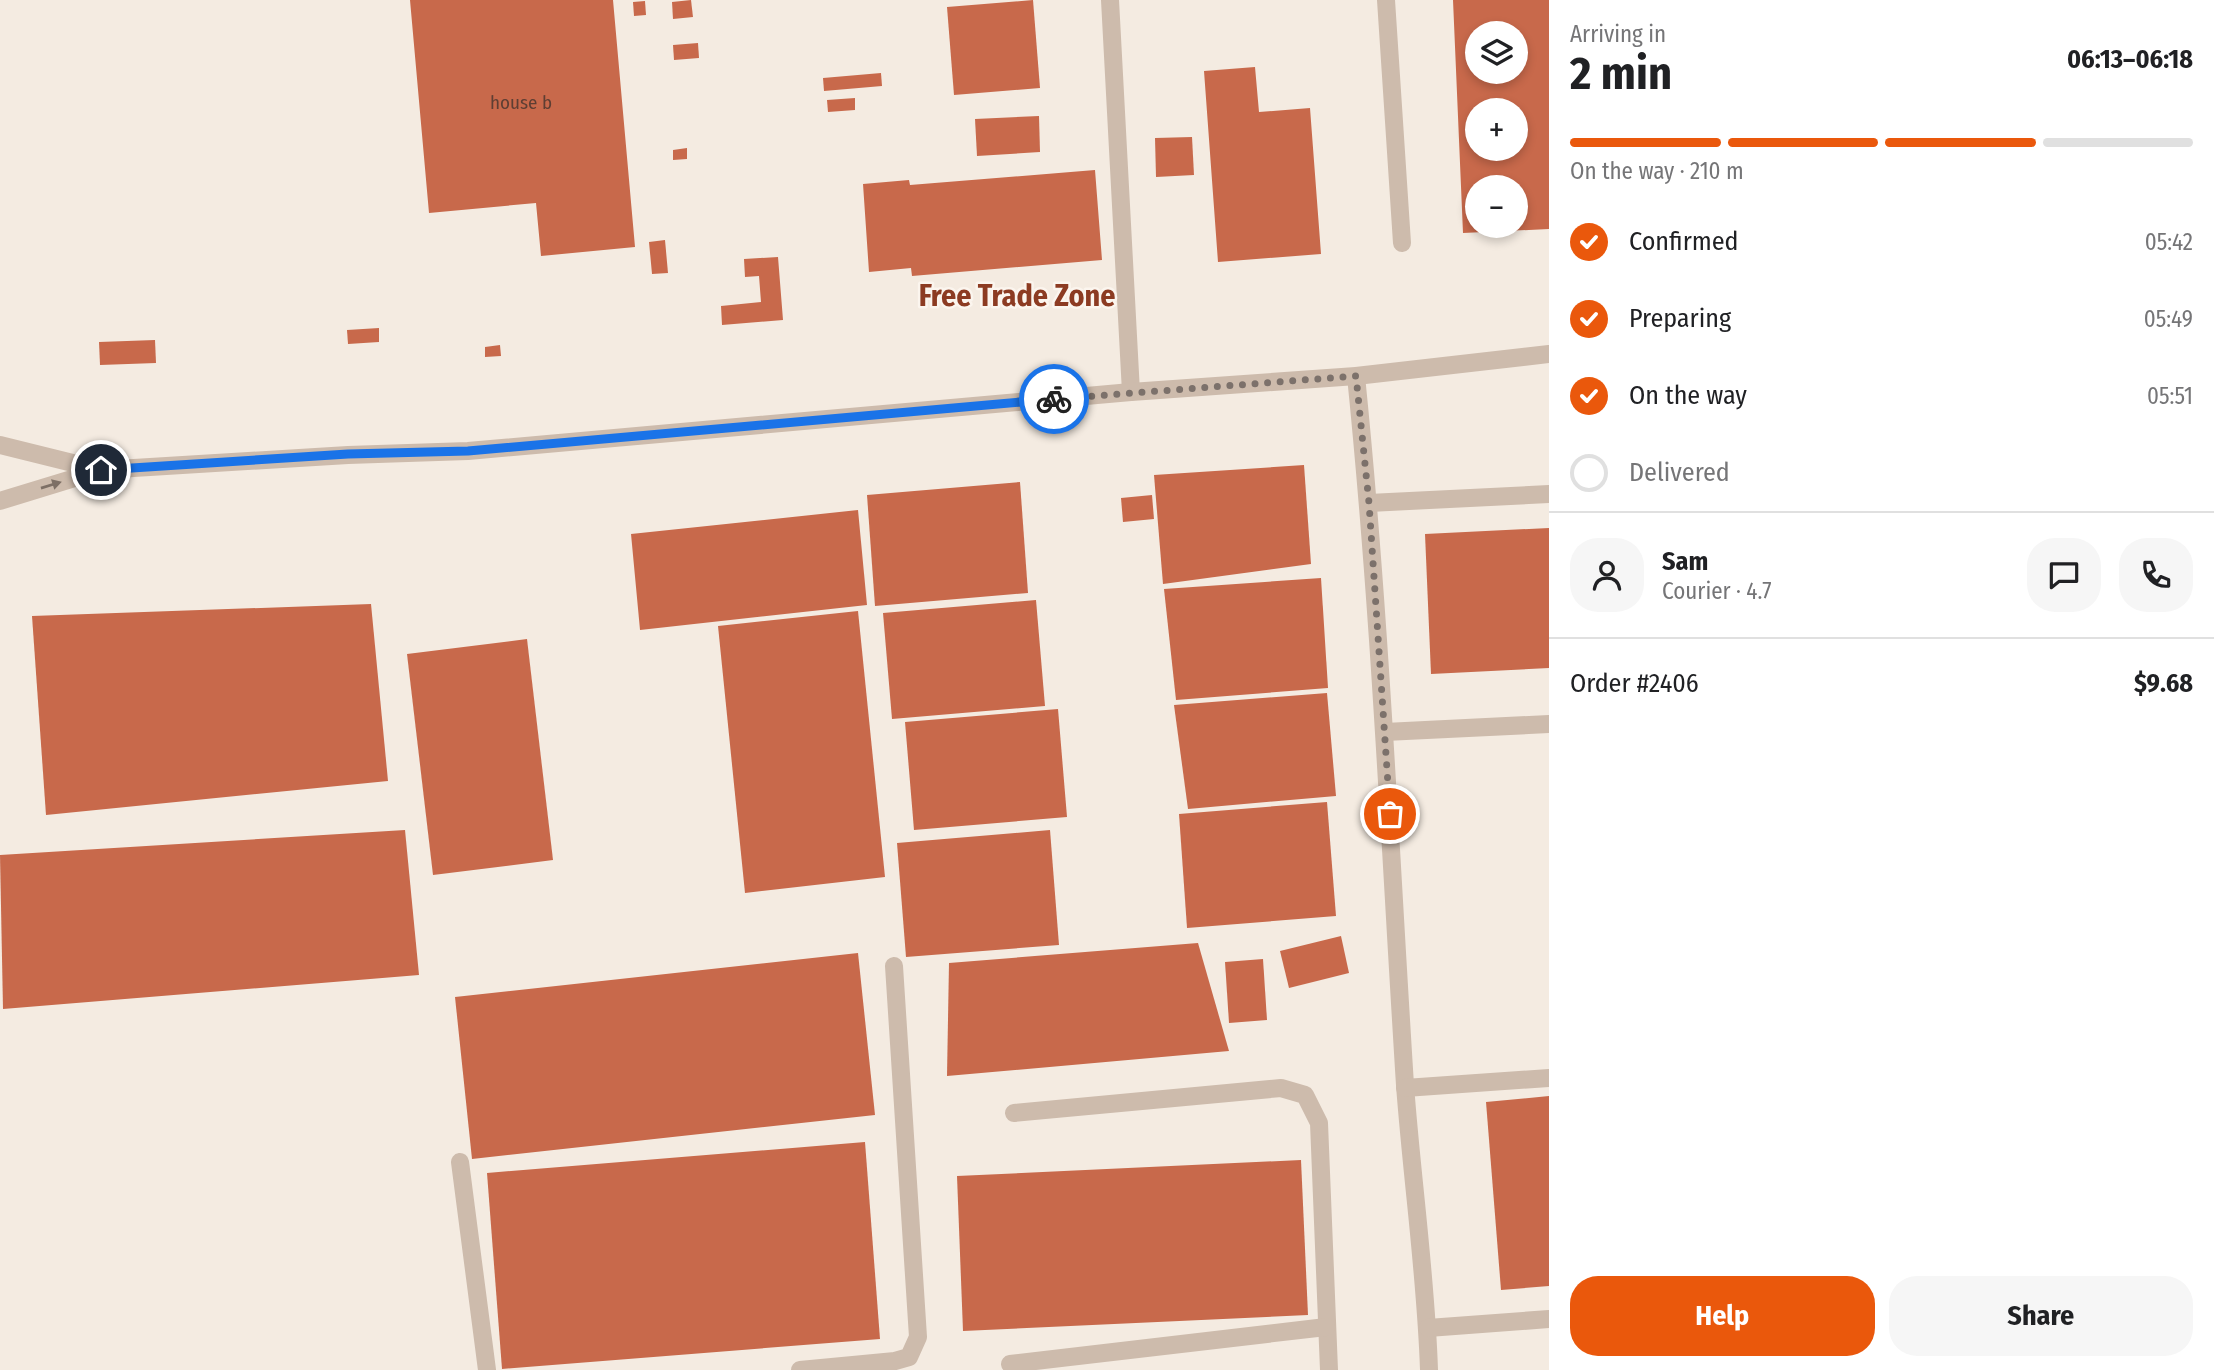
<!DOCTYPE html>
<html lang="en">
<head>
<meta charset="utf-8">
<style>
  body { margin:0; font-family:"Fira Sans Condensed",sans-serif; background:#f6f6f6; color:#202124; height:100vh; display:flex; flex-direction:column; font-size:26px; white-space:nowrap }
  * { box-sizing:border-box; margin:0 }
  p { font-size:23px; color:#757577 }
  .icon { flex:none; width:38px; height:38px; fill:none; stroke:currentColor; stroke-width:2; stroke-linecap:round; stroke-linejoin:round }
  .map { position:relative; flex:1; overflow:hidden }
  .panel { display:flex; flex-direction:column; background:#fff; width:665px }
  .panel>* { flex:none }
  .tools { position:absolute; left:1465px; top:21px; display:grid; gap:14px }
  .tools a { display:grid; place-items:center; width:63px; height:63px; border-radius:50%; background:#fff; box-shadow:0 4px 10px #0003; font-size:35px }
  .pin { position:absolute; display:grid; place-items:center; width:60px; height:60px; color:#fff; margin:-30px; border:4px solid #fff; border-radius:50%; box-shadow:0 2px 7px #0007 }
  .courier { position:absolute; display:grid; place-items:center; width:70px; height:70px; margin:-35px; border:5px solid #1a73e8; border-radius:50%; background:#fff; color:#222; box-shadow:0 2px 9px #0007 }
  .head em { font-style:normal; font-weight:700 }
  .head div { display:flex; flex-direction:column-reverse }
  .head { display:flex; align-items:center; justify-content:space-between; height:119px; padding:0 21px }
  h1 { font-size:46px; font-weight:700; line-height:52px }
  .bar { display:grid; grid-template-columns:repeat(4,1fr); gap:10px 7px; align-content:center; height:84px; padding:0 21px }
  .bar i { height:9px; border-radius:5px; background:#e0e0e0 }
  .bar .active { background:#ea580c }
  .bar p { grid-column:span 4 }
  .line { display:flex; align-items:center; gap:18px; padding:0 21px; border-top:2px solid #e0e0e0 }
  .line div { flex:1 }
  .round { display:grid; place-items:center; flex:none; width:74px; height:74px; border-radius:28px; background:#f6f6f6 }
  ol { padding:0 21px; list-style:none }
  li { display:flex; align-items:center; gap:21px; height:77px }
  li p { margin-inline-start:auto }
  li .icon { padding:7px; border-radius:50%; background:#ea580c; color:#fff; stroke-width:4 }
  li:last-child { color:#757577 }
  li i { width:38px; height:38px; border:4px solid #e0e0e0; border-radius:50% }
  .action { display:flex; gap:14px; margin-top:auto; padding:14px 21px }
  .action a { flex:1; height:80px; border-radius:28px; background:#ea580c; color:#fff; font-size:28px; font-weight:700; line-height:80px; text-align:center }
  .action a+a { background:#f6f6f6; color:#202124 }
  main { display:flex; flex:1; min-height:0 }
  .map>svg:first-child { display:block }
  .building { fill:#c8694b; fill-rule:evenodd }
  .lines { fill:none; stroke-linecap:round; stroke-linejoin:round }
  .minor { stroke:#cdbbac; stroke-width:18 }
  .oneway { fill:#7d6f65 }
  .done { stroke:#7c716b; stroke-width:7; stroke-dasharray:0 12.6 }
  .route { stroke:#1a73e8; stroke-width:9 }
  .labels { text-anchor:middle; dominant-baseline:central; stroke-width:5; stroke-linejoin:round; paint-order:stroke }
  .number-label { font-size:19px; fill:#5e3e33 }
  .district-label { font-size:30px; font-weight:bold; fill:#8c3b22; stroke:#fbf5ee }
</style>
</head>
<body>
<main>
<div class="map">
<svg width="1549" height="1370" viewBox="0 0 1549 1370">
  <rect width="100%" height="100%" fill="#f4ebe1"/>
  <!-- building -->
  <g class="building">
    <path d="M 410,0 L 613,0 L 635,247 L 541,256 L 536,203 L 429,213 Z"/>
    <path d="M 691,0 L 693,17 L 673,19 L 672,2 Z"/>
    <path d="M 1033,0 L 1040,88 L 954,95 L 947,7 Z"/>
    <path d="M 1453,0 L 1549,0 L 1549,229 L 1463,233 ZM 1477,33 L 1516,33 L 1516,72 L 1477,72 ZM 1477,110 L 1516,110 L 1516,149 L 1477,149 ZM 1477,187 L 1516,187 L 1516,226 L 1477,226 Z"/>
    <path d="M 645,1 L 646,15 L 634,16 L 633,2 Z"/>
    <path d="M 698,43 L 699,58 L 674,60 L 673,45 Z"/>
    <path d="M 1255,67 L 1259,112 L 1310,108 L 1321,254 L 1218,262 L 1204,71 Z"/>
    <path d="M 881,73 L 882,86 L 824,91 L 823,78 Z"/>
    <path d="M 855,98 L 855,110 L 828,112 L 827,100 Z"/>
    <path d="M 1039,116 L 1040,152 L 977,156 L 975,119 Z"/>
    <path d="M 1192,137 L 1194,175 L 1156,177 L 1155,138 Z"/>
    <path d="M 687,148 L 687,159 L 673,160 L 673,150 Z"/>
    <path d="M 1095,170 L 1102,260 L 912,276 L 911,268 L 869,272 L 863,184 L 909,180 L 910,185 Z"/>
    <path d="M 665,240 L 668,273 L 652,274 L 649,242 Z"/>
    <path d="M 778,257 L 783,320 L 722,325 L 721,306 L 761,302 L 759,276 L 745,277 L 744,259 Z"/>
    <path d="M 379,328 L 379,342 L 348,344 L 347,330 Z"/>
    <path d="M 155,340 L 156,363 L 100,365 L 99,342 Z"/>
    <path d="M 500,345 L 501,356 L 485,357 L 485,347 Z"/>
    <path d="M 1304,465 L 1311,564 L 1163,584 L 1154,475 Z"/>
    <path d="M 1020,482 L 1028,593 L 875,606 L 867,495 Z"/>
    <path d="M 1152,495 L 1154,519 L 1123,522 L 1121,498 Z"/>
    <path d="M 858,510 L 867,605 L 640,630 L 631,534 Z"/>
    <path d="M 1549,528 L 1549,668 L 1431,674 L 1425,534 Z"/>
    <path d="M 1321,578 L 1328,688 L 1176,700 L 1164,589 Z"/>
    <path d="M 1036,600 L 1045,706 L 892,719 L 883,613 Z"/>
    <path d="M 371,604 L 388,781 L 46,815 L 32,616 Z"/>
    <path d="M 858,611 L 885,877 L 745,893 L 718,626 Z"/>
    <path d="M 527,639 L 553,860 L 433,875 L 407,654 Z"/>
    <path d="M 1327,693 L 1336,796 L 1188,809 L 1174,705 Z"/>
    <path d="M 1058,709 L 1067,817 L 914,830 L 905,722 Z"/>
    <path d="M 1327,802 L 1336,916 L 1187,928 L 1179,814 Z"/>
    <path d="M 405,830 L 419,975 L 3,1009 L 0,855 Z"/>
    <path d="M 1050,830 L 1059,945 L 906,957 L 897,843 Z"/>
    <path d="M 1341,936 L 1349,973 L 1289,988 L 1280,951 Z"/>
    <path d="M 1198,943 L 1229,1051 L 947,1076 L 949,963 Z"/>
    <path d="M 858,953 L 875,1115 L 472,1159 L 455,997 Z"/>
    <path d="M 1263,959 L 1267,1020 L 1229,1023 L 1225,962 Z"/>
    <path d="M 1549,1096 L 1549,1286 L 1501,1290 L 1486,1102 Z"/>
    <path d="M 865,1142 L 880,1339 L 502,1369 L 487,1173 Z"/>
    <path d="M 1301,1160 L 1308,1315 L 963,1331 L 957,1176 Z"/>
  </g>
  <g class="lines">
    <!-- minor -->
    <g class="minor">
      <path d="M 1110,0 L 1131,392"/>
      <path d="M 1386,0 L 1402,243"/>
      <path d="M 1356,376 C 1380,612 1390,848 1405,1085 C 1412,1180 1426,1275 1429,1370"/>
      <path d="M 0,445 L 101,470"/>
      <path d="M 0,501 L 101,470 L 348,455 L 468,451 L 1131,392 L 1356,376 L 1549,354"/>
      <path d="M 1369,503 L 1549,494"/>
      <path d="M 1385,732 L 1549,724"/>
      <path d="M 1405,1088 L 1549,1078"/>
      <path d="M 1014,1113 L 1281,1088 L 1305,1095 L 1319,1123 L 1329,1370"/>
      <path d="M 460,1162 L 487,1370"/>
      <path d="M 1428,1328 L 1549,1319"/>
      <path d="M 1010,1364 L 1326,1327"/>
      <path d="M 800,1370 L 895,1361 L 909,1357 L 918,1337 L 894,966"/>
    </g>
  </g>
  <!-- one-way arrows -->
  <defs><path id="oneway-solid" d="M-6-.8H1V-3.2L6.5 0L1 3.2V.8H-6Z" transform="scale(1.75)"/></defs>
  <use class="oneway" href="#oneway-solid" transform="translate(51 485) rotate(-17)"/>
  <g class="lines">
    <!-- done -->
    <path class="done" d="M 1054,399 L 1356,376 L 1369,503 L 1390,814"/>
    <!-- route -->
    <path class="route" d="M 101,470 L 348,454 L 468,451 L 1054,399"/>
  </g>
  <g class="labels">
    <!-- number labels -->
    <g class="number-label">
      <text x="521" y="102">house b</text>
    </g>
    <!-- district labels -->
    <g class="district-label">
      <text x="1017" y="296">Free Trade Zone</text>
    </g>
  </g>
</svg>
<div class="tools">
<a><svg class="icon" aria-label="layers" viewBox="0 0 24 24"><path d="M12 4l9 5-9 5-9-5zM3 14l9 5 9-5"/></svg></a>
<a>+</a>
<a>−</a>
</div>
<div class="pin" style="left:1390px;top:814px;background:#ea580c"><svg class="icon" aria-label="bag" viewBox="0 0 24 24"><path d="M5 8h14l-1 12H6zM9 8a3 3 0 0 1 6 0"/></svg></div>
<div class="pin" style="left:101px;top:470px;background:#1f2937"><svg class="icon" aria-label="home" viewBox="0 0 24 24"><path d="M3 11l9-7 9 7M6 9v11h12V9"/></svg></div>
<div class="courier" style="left:1054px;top:399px"><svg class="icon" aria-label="bike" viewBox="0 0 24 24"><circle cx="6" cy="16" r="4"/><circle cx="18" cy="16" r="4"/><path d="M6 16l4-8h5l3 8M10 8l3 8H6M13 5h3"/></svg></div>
</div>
<section class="panel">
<div class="head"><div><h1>2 min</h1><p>Arriving in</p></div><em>06:13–06:18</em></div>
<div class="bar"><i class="active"></i><i class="active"></i><i class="active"></i><i></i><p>On the way · 210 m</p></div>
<ol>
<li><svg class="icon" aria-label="check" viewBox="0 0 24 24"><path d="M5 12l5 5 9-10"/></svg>Confirmed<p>05:42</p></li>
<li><svg class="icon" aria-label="check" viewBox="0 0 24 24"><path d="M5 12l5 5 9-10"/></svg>Preparing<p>05:49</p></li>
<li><svg class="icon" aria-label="check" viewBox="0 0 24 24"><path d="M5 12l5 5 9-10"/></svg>On the way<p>05:51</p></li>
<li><i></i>Delivered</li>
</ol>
<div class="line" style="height:126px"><a class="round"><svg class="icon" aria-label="person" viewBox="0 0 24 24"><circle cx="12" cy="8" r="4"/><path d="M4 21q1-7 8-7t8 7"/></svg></a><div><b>Sam</b><p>Courier · 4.7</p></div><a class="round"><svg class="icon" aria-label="chat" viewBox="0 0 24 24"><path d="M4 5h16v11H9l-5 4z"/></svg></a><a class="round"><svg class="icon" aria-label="phone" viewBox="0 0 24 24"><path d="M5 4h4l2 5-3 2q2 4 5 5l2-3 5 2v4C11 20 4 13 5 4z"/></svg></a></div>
<div class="line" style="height:91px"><div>Order #2406</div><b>$9.68</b></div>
<div class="action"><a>Help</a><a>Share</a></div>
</section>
</main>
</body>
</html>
